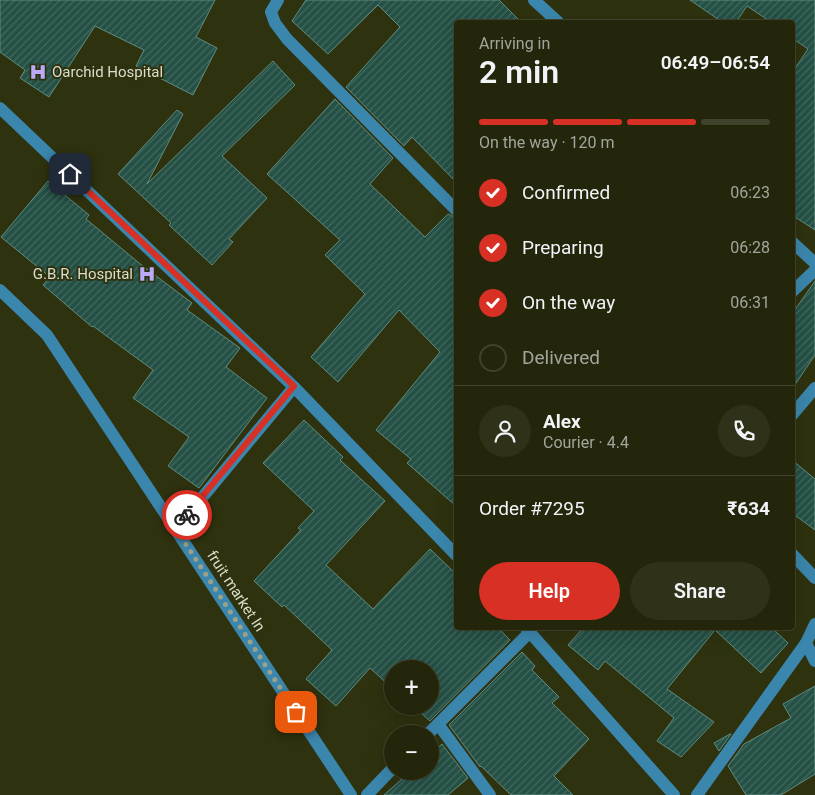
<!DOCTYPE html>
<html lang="en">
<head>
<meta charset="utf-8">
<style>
  body { margin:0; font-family:Roboto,sans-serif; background:#2f3219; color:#f1f3f6; height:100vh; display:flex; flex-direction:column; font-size:19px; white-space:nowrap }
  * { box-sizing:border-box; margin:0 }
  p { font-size:16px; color:#a3a59d }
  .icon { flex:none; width:28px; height:28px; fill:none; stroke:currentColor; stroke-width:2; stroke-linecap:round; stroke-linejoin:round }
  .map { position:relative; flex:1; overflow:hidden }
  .details { position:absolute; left:454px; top:20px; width:341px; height:610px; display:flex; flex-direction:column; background:#23260b; border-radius:5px; box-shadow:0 5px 20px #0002,0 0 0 1px #40432c }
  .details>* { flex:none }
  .fabs { position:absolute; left:384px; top:660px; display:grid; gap:10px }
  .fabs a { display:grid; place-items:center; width:55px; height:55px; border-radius:50%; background:#23260b; box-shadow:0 5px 20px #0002,0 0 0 1px #40432c; font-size:25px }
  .pin { position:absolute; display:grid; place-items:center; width:42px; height:42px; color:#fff; margin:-21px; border-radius:10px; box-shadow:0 2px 8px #0006 }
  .courier { position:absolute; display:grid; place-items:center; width:50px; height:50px; margin:-25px; border:4px solid #d93025; border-radius:50%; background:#fff; color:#222; box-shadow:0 1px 6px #0007 }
  .head em { font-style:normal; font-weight:600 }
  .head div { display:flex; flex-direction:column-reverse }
  .head { display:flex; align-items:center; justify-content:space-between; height:85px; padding:0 25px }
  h1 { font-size:32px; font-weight:600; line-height:38px }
  .bar { display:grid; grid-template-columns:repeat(4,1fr); gap:8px 5px; align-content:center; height:60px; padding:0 25px }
  .bar i { height:6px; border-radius:4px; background:#40432c }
  .bar .on { background:#d93025 }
  .bar p { grid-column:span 4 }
  .line { display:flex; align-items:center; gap:12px; padding:0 25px; border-top:1px solid #40432c }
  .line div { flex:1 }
  .round { display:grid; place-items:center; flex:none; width:52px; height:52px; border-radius:26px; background:#2f3219 }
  ol { padding:0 25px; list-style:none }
  li { display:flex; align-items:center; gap:15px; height:55px }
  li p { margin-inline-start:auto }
  li .icon { padding:5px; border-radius:50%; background:#d93025; color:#fff; stroke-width:4 }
  li:last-child { color:#a3a59d }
  li i { width:28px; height:28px; border:2px solid #40432c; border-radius:50% }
  .cta { display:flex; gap:10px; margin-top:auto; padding:10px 25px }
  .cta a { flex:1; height:58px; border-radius:30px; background:#d93025; color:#fff; font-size:20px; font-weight:600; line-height:58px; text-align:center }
  .cta a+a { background:#2f3219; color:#f1f3f6 }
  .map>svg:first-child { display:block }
  .building { fill:url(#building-hatch); stroke:#5f8c7f }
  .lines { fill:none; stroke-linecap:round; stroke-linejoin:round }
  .minor { stroke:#3b86ac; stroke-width:12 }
  .done { stroke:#9ea188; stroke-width:5; stroke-dasharray:0 9 }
  .route { stroke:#d93025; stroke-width:6 }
  .labels { text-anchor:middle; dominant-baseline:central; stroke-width:4; stroke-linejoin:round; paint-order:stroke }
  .poi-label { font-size:15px; fill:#daddc9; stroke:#2f320f; text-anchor:start }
  .street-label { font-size:15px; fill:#daddc9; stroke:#2f320f }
</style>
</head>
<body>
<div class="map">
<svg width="815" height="795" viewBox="0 0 815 795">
  <defs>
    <pattern id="building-hatch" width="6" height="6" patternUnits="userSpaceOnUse" patternTransform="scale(1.25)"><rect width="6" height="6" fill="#245045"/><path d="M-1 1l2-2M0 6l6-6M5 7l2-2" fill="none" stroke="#43695e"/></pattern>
  </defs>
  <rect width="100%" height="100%" fill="#2f320f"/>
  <!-- building -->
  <g class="building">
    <path d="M 0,0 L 215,0 L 196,37 L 217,48 L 193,95 L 136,66 L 144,50 L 95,26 L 49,97 L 20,78 L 25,70 L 0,52 Z"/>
    <path d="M 306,0 L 499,0 L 521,22 L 456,22 L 456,182 L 412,137 L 404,146 L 346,87 L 400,27 L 378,5 L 328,54 L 292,21 Z"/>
    <path d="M 690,0 L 815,0 L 815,230 L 792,215 L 792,73 L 808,49 L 792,38 L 792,22 L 771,22 L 747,6 L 736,22 L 722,22 Z"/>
    <path d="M 273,61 L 295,85 L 222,156 L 267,198 L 229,239 L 233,242 L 212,265 L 169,225 L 171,223 L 118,174 L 177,110 L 183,114 L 147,184 Z"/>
    <path d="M 335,99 L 393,158 L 370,184 L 425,237 L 448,214 L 456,218 L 456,506 L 407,463 L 411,459 L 376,430 L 440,352 L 399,310 L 338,382 L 311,357 L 365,294 L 325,255 L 340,240 L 267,174 Z"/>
    <path d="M 48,181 L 89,215 L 86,219 L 139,263 L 192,303 L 187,310 L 240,348 L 226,367 L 267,398 L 199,488 L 168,466 L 189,437 L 133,398 L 153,370 L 93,326 L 92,327 L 43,285 L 50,277 L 1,237 Z"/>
    <path d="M 815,281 L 815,355 L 792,389 L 792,314 Z"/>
    <path d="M 304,420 L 343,457 L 340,460 L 385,501 L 326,565 L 373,609 L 430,549 L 456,574 L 456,628 L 498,628 L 510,640 L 430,721 L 413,706 L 430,706 L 430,669 L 392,669 L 392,688 L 370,668 L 336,706 L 306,679 L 332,650 L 284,605 L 282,607 L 254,581 L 301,530 L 298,528 L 314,511 L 263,463 Z"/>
    <path d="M 792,460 L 815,479 L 815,530 L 792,513 Z"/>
    <path d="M 583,628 L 772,628 L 788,643 L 761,673 L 715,630 L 667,689 L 714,722 L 681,757 L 657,741 L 674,718 L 605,661 L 598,670 L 568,645 Z"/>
    <path d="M 522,652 L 535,666 L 532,670 L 559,697 L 552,703 L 589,739 L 554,776 L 573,795 L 511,795 L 481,766 L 480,767 L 449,725 Z"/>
    <path d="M 815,686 L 815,774 L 781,795 L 746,795 L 728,766 L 744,744 L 791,718 L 783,704 Z"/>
    <path d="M 730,734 L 731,734 L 719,751 L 714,743 Z"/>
    <path d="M 442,744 L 468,778 L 448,795 L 384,795 L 411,771 L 430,771 L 430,755 Z"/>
  </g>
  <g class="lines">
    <!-- minor -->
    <g class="minor">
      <path d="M 278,0 L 271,12 L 275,23 L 287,39 L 456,210"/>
      <path d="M 534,0 L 558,22"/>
      <path d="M 0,108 L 294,387 L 456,555"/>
      <path d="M 792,242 L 815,263"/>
      <path d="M 0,290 L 47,335 L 351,795"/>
      <path d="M 792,292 L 815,270"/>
      <path d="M 792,415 L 815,388"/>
      <path d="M 176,529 L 294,387"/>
      <path d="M 792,554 L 815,578"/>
      <path d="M 526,628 L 674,795"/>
      <path d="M 806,643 L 815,661"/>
      <path d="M 438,724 L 490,795"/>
      <path d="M 428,734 L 530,632"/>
      <path d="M 367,795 L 392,769"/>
      <path d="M 697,795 L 806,643 L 815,624"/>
    </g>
  </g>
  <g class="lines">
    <!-- done -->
    <path class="done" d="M 187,515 L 176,529 L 296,712"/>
    <!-- route -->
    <path class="route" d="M 70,174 L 294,386 L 187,515"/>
  </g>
  <!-- icons -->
  <defs>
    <g id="hospital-bare" transform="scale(1.35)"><path d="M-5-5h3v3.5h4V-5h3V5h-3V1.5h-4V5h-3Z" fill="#bbaaf6" stroke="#2f320f" stroke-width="2.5" paint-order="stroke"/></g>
  </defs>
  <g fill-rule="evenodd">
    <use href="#hospital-bare" x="38" y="72"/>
    <use href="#hospital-bare" x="147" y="274"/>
  </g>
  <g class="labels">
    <!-- poi labels -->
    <g class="poi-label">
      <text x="52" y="72">Oarchid Hospital</text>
      <text x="133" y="274" text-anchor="end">G.B.R. Hospital</text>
    </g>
    <!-- street labels -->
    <g class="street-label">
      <text transform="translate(236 591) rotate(57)">fruit market ln</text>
    </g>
  </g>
</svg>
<div class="fabs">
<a>+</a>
<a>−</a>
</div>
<div class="pin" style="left:296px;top:712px;background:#ea580c"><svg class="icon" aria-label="bag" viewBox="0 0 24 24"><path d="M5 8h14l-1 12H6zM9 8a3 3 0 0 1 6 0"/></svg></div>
<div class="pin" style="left:70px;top:174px;background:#1f2937"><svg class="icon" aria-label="home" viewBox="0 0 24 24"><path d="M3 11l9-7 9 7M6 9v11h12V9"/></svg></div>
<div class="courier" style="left:187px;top:515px"><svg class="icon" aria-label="bike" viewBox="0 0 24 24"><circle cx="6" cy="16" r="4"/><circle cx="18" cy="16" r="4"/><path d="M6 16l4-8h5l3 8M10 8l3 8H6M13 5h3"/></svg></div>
<section class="details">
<div class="head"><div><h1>2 min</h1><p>Arriving in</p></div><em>06:49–06:54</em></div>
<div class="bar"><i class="on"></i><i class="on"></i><i class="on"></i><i></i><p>On the way · 120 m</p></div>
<ol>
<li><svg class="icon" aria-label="check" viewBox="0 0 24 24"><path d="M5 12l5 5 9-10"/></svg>Confirmed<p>06:23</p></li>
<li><svg class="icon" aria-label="check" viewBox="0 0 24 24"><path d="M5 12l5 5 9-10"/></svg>Preparing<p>06:28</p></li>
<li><svg class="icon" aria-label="check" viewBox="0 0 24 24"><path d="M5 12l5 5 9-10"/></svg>On the way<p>06:31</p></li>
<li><i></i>Delivered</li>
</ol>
<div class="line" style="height:90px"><a class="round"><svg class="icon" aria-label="person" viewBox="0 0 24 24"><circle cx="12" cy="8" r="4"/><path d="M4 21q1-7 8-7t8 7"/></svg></a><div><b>Alex</b><p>Courier · 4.4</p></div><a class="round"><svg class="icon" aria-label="phone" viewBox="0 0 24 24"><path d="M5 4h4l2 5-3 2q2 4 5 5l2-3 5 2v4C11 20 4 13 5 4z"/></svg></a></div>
<div class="line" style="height:65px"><div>Order #7295</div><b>₹634</b></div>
<div class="cta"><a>Help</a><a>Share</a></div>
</section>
</div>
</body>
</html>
